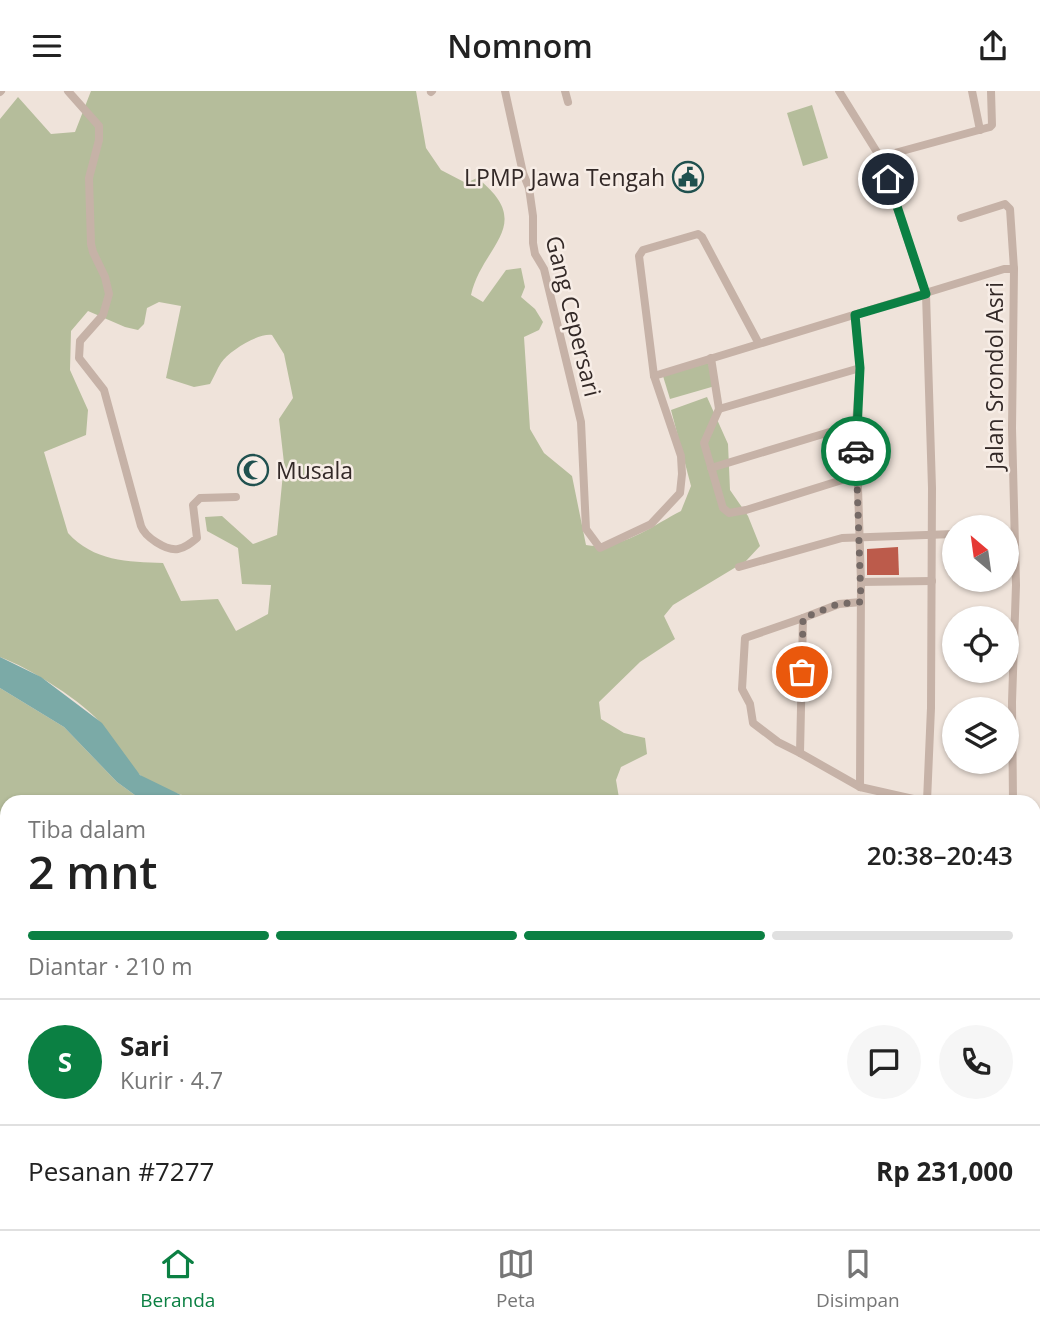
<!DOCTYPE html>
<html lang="id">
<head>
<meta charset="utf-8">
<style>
  body { margin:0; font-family:"Open Sans",sans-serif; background:#f6f6f6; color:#222; height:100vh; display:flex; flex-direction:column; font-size:26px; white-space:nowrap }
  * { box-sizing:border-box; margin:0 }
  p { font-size:23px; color:#767676 }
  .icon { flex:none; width:38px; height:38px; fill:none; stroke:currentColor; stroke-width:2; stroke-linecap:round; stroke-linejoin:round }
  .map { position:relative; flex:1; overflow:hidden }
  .drawer { position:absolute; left:0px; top:704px; width:1041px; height:436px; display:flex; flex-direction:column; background:#fff; border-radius:21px 21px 0 0; box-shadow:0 2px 5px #0004 }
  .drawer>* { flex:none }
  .needle { width:46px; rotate:331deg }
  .tools { position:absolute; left:942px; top:424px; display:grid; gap:14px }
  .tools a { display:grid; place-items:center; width:77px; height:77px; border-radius:50%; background:#fff; box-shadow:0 2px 5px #0004; font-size:35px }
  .pin { position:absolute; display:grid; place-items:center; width:60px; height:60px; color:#fff; margin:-30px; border:4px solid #fff; border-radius:50%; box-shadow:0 2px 7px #0007 }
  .courier { position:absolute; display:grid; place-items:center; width:70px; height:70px; margin:-35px; border:5px solid #0b8043; border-radius:50%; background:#fff; color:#222; box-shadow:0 2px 9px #0007 }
  .head em { font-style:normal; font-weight:600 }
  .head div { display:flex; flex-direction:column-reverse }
  .head { display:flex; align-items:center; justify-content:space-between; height:119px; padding:0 28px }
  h1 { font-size:46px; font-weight:600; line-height:52px }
  .bar { display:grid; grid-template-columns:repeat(4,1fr); gap:10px 7px; align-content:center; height:84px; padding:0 28px }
  .bar i { height:9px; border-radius:5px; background:#e0e0e0 }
  .bar .selected { background:#0b8043 }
  .bar p { grid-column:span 4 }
  .line { display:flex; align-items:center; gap:18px; padding:0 28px; border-top:2px solid #e0e0e0 }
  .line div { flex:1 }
  .round { display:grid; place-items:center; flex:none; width:74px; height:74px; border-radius:37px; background:#f6f6f6 }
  header { display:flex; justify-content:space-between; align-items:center; height:91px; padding:0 28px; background:#fff; font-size:32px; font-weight:600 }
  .tab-bar { display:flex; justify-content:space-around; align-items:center; height:98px; border-top:2px solid #e0e0e0; background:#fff; font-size:19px; color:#767676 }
  .tab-bar a { display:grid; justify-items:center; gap:4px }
  .tab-bar .selected { color:#0b8043 }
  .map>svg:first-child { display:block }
  .green { fill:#b5bd9b; fill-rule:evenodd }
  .water { fill:#7baaa7 }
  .building { fill:#bc5b4b }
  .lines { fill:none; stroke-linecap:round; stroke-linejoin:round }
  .street { stroke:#c6b2a7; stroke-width:8 }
  .done { stroke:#756a66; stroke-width:7; stroke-dasharray:0 12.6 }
  .route { stroke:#0b8043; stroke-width:9 }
  .labels { text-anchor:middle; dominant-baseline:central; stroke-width:5; stroke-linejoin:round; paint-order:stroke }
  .poi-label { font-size:23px; fill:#332927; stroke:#f7ede6; text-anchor:end }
  .street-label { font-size:23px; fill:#332927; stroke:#f7ede6 }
</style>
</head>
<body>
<header><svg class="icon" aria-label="menu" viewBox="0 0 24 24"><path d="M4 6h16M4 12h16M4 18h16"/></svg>Nomnom<svg class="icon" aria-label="share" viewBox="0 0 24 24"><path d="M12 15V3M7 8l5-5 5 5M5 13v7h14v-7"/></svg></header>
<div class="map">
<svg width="1040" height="1138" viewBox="0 0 1040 1138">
  <rect width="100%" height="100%" fill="#efe3da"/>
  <!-- green -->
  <g class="green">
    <path d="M 91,0 L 416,0 L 426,57 L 441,79 L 466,92 L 477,87 C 537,134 482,154 471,204 L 483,211 L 506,179 L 521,177 L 525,196 L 521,206 L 535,218 L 543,231 L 539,239 L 524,246 L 530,338 L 544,362 L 572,385 L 586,454 C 620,460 652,435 681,420 L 691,395 L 671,319 L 707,306 L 728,353 L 730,399 L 748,425 L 760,455 L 746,470 L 673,514 L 664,525 L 675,548 L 640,571 L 599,611 L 601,628 L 624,642 L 645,647 L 647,663 L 621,676 L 616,689 L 619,707 L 613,710 L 210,710 C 187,706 157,699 139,683 C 124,670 115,651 103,635 C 86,612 28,576 0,566 L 0,28 L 18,6 L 51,43 L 75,41 ZM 159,211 L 181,215 L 166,287 L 194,296 L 210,293 C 214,286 217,278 221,272 C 229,260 258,242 272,244 L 284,263 L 293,307 L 279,328 L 284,372 L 277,444 L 253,453 L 222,425 L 205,426 L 207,440 L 238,457 L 242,493 L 271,494 L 268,523 L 236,540 L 218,508 L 181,510 L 163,472 C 128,471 93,470 68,442 L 44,361 L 86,344 L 88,319 L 70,279 L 71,240 L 88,220 L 125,236 L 138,239 L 144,233 L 147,217 Z"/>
    <path d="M 812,14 L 828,67 L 803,75 L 787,22 Z"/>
    <path d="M 708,272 L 715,295 L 670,308 L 663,285 Z"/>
    <path d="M 0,597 L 64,636 L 117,691 L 143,710 L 7,710 L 7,1132 L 319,1132 L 323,1138 L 0,1138 Z"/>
    <path d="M 352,1132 L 964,1132 L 968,1138 L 355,1138 Z"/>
  </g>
  <!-- water -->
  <path class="water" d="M 0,566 L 41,586 L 102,632 L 140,684 L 181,704 L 210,710 L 143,710 L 117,691 L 64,636 L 0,597 Z"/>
  <!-- building -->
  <path class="building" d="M 898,456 L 899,484 L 867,484 L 867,458 Z"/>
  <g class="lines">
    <!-- street -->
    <g class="street">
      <path d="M 68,0 L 99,35 L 99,49 L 89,87 L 91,153 L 93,161 L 105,186 L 109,203 L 103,224 L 80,250 L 79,267 L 104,299 L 141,435 C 145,446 166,460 178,458 C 185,457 191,452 197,447 L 193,414 L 200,407 L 236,406"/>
      <path d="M 505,0 L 523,82 L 529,97 L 533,125 L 533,152 L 535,163 L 544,178 L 581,331 L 586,438 L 600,457 L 651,433 L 680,402 L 682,383 L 681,365 L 654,285 L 639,165 L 643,159 L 698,143 L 702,146 L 758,251"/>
      <path d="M 565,0 L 568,11"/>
      <path d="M 839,0 L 880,66 L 926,203 L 932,397 L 931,617 L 927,710"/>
      <path d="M 972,0 L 980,39"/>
      <path d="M 0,1 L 1,0"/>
      <path d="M 431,1 L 432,0"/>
      <path d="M 880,66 L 990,36 L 992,34 L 991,0"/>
      <path d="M 961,127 L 1005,113 L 1010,118 L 1014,178 L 1012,337 L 1016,494 L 1012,611 L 1013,710"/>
      <path d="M 855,224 L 860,277 L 856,333 L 861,491 L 932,490"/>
      <path d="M 711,267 L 719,318 L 704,352 L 723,417 L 729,422 L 746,419 L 858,384"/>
      <path d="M 654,285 L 1004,178 L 1014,178"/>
      <path d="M 719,318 L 860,277"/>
      <path d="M 711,377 L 856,333"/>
      <path d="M 739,476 L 842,447 L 954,443"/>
      <path d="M 861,491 L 860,696 L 922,710"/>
      <path d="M 800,662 L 778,651 L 753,632 L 750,613 L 742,598 L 745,547 L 803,527"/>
      <path d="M 860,696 L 800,662 L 803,527 L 839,513 L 861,511"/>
      <path d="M 688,710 L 690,710"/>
      <path d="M 1034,787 L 1040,787"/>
    </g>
  </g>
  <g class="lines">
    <!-- done -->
    <path class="done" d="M 802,581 L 803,527 L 838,513 L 861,511 L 856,360"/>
    <!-- route -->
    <path class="route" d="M 856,360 L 860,277 L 855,224 L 926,203 L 888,88"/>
  </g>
  <!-- icons -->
  <defs>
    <g id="civic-ring" transform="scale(1.575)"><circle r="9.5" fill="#f7ede6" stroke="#20514f" stroke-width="1.5"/><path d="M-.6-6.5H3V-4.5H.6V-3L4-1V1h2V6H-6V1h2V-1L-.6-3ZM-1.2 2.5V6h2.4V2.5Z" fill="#20514f"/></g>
    <g id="mosque-ring" transform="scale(1.575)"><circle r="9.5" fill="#f7ede6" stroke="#20514f" stroke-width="1.5"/><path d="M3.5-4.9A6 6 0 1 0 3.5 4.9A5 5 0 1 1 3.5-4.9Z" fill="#20514f"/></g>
  </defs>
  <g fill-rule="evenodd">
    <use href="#civic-ring" x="688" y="86"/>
    <use href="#mosque-ring" x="253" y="379"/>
  </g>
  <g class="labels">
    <!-- poi labels -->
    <g class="poi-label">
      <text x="665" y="86">LPMP Jawa Tengah</text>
      <text x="276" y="379" text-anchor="start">Musala</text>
    </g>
    <!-- street labels -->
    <g class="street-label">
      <text transform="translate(574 225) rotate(76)">Gang Cepersari</text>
      <text transform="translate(994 285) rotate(-90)">Jalan Srondol Asri</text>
    </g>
  </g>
</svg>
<div class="tools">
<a><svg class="needle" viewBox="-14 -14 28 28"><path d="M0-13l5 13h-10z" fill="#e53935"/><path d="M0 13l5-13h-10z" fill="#767676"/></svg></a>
<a><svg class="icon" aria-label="locate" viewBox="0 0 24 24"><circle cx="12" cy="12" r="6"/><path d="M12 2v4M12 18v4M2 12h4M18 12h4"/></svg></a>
<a><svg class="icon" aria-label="layers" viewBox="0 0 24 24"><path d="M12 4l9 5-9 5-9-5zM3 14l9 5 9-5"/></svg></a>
</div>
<div class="pin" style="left:802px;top:581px;background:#ea580c"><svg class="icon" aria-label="bag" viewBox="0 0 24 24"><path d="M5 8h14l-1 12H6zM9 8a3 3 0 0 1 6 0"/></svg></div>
<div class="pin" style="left:888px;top:88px;background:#1f2937"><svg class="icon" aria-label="home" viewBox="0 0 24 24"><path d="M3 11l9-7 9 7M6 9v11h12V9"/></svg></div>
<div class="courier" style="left:856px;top:360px"><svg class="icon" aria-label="car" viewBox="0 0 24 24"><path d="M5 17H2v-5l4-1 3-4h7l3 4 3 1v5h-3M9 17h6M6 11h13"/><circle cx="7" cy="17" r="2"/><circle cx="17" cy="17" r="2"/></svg></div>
<section class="drawer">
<div class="head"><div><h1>2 mnt</h1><p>Tiba dalam</p></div><em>20:38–20:43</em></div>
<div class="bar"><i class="selected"></i><i class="selected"></i><i class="selected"></i><i></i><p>Diantar · 210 m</p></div>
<div class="line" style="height:126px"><b class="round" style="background:#0b8043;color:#fff">S</b><div><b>Sari</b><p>Kurir · 4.7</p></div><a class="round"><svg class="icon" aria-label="chat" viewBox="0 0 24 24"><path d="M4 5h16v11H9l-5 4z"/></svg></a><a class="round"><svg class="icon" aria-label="phone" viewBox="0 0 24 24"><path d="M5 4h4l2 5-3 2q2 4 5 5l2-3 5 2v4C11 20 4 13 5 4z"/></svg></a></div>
<div class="line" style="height:91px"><div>Pesanan #7277</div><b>Rp 231,000</b></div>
</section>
</div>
<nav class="tab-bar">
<a class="selected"><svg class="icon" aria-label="home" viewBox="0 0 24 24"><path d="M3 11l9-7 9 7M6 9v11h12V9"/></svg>Beranda</a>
<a><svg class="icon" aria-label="map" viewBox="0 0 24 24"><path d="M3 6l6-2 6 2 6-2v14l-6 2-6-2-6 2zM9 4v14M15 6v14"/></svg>Peta</a>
<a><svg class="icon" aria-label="saved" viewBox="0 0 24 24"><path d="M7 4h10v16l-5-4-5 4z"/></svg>Disimpan</a>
</nav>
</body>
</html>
